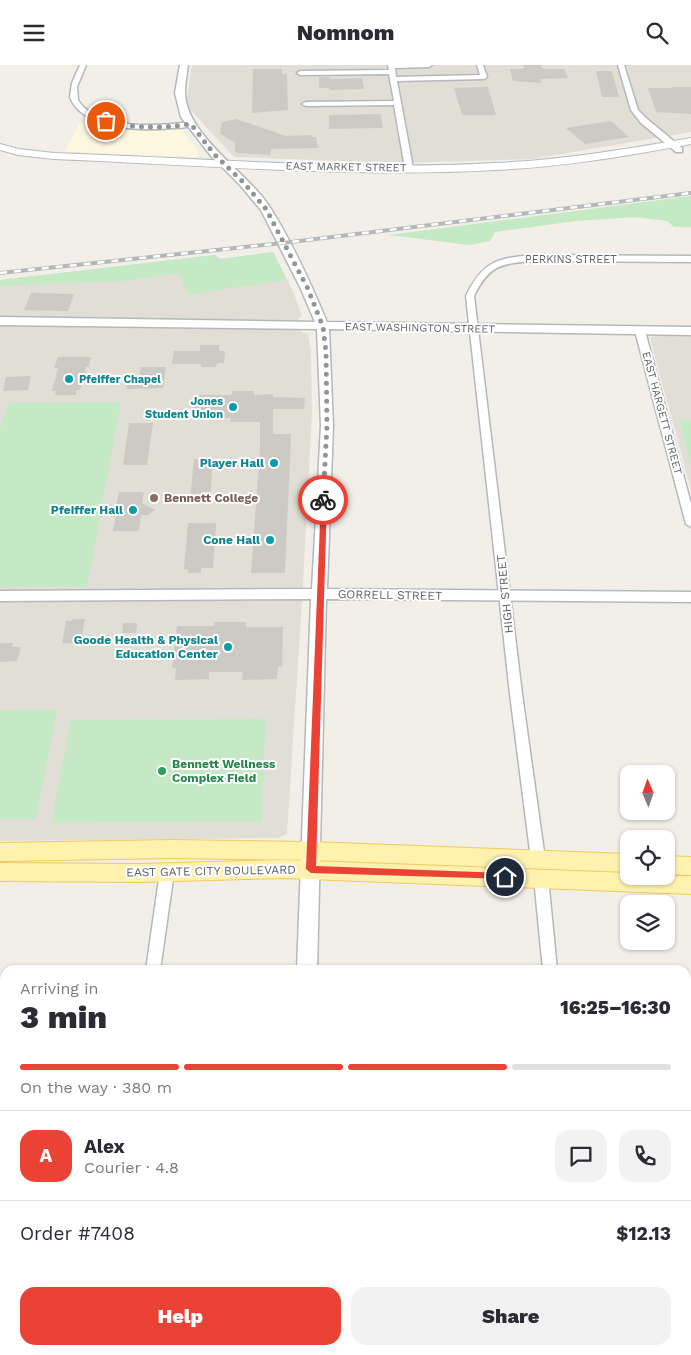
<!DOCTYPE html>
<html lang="en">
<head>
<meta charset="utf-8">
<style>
  body { margin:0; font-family:"Work Sans",sans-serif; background:#f2f2f3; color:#2b2b33; height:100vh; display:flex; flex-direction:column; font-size:19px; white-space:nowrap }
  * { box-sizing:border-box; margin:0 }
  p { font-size:16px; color:#7c7c81 }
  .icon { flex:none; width:28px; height:28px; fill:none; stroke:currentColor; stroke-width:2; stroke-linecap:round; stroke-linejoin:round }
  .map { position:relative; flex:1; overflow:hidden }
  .side { position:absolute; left:0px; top:900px; width:691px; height:390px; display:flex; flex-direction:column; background:#fff; border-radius:15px 15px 0 0; box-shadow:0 1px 4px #0004 }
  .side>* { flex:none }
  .needle { width:32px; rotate:358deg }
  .buttons { position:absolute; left:620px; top:700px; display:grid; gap:10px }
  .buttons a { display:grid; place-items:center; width:55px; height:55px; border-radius:10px; background:#fff; box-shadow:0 1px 4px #0004; font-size:25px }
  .pin { position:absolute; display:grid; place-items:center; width:42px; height:42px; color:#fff; margin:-21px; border:2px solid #fff; border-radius:50%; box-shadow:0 1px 5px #0007 }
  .courier { position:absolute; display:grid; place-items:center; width:50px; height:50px; margin:-25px; border:4px solid #ea4335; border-radius:50%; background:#fff; color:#222; box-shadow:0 1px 6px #0007 }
  .headline em { font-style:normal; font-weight:800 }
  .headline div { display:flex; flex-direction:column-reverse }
  .headline { display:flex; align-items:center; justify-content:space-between; height:85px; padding:0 20px }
  h1 { font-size:32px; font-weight:800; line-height:38px }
  .bar { display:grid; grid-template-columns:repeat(4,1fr); gap:8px 5px; align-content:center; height:60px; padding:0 20px }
  .bar i { height:6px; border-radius:4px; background:#e1e1e2 }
  .bar .selected { background:#ea4335 }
  .bar p { grid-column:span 4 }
  .line { display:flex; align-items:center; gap:12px; padding:0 20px; border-top:1px solid #e1e1e2 }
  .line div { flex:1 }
  .round { display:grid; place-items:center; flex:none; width:52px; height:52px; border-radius:15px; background:#f2f2f3 }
  .cta { display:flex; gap:10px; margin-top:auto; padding:10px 20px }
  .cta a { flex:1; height:58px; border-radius:15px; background:#ea4335; color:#fff; font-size:20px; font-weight:800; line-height:58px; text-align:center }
  .cta a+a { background:#f2f2f3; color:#2b2b33 }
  header { display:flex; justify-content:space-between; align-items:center; height:65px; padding:0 20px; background:#fff; font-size:22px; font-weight:800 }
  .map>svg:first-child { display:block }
  .commercial { fill:#fef7e0 }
  .education { fill:#e1ded6 }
  .green { fill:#c5e8c5 }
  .building { fill:#cccac5 }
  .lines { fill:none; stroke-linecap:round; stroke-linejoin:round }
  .minor-casing { stroke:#b5b8bc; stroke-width:3 }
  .tertiary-casing { stroke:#b5b8bc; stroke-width:3 }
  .secondary-casing { stroke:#b6babf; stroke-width:2 }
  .primary-casing { stroke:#f2c960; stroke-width:2 }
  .minor { fill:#fff; fill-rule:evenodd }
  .tertiary { fill:#fff; fill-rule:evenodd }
  .secondary { fill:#fff; fill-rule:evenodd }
  .primary { fill:#fff2af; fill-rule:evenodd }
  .rail-casing { stroke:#b6b7b8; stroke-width:4 }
  .rail { stroke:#fff; stroke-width:2.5; stroke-dasharray:7; stroke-linecap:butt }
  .route { fill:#ea4335 }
  .done { stroke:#929495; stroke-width:5; stroke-dasharray:0 9 }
  .culture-dot { fill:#0f9aa8; stroke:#fff; stroke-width:2 }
  .education-dot { fill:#8d6e63; stroke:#fff; stroke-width:2 }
  .leisure-dot { fill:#2e9e5b; stroke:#fff; stroke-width:2 }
  .labels { text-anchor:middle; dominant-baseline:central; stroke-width:4; stroke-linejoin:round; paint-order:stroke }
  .far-street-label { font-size:11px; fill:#5f6368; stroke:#fff }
  .far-culture-label { font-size:11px; font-weight:bold; fill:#0d838f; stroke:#fff; text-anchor:start }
  .culture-label { font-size:12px; font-weight:bold; fill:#0d838f; stroke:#fff; text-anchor:end }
  .education-label { font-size:12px; font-weight:bold; fill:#785e54; stroke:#fff; text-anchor:start }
  .street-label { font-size:12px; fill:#5f6368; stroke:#fff }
  .leisure-label { font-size:12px; font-weight:bold; fill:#27864d; stroke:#fff; text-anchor:start }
</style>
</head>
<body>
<header><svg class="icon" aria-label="menu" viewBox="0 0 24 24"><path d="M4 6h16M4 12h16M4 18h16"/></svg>Nomnom<svg class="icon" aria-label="search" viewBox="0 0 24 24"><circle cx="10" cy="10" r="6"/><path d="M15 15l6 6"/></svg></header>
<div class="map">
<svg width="691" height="1290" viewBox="0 0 691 1290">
  <rect width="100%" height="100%" fill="#f1efe8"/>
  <!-- commercial -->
  <path class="commercial" d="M 89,55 L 104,60 L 137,65 L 180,64 L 198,85 L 198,91 L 195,92 L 64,87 L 80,58 Z"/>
  <!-- education -->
  <g class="education">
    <path d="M 192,0 L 691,0 L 691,67 L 532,94 L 395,98 L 234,92 L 186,40 Z"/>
    <path d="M 273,187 L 293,226 L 302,251 L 298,254 L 301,267 L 308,269 L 311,286 L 312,347 L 303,519 L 287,769 L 278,773 L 0,776 L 0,215 L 215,190 L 220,194 Z"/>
    <path d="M 657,270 L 691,270 L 691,425 L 650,273 Z"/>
  </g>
  <!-- green -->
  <g class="green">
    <path d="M 691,131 L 691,162 L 674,162 L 667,156 L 635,152 L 576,156 L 495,167 L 490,176 L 469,180 L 389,170 Z"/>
    <path d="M 273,187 L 287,215 L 193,229 L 187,227 L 178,208 L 124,216 L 0,221 L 0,215 L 215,190 L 220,194 Z"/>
    <path d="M 121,337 L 87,522 L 0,522 L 0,364 L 8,338 Z"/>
    <path d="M 679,355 L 691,355 L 691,400 Z"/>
    <path d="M 57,645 L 36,754 L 0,754 L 0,646 Z"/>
    <path d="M 266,654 L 261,757 L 51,758 L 71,655 Z"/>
  </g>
  <!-- building -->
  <g class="building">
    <path d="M 523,0 L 541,0 L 543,4 L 564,4 L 568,13 L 540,14 L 541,18 L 513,16 L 510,4 L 524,4 Z"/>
    <path d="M 253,4 L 282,4 L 282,9 L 287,9 L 288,45 L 252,48 Z"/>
    <path d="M 596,6 L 612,6 L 619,32 L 602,32 Z"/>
    <path d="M 319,12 L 330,12 L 330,14 L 362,13 L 364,24 L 330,25 L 329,23 L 319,23 Z"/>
    <path d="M 488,22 L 496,50 L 462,50 L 454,23 Z"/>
    <path d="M 672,22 L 691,22 L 691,49 L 656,47 L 648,23 L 672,23 Z"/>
    <path d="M 381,49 L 383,63 L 329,64 L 329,50 Z"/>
    <path d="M 236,54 L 286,71 L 311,70 L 311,72 L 316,72 L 318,83 L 271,84 L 270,90 L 238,88 L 235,86 L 235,78 L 220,68 L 222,57 Z"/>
    <path d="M 611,56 L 629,72 L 585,79 L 566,63 Z"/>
    <path d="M 31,228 L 74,229 L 68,246 L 24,245 Z"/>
    <path d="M 200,280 L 219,280 L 219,286 L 225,286 L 224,298 L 217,298 L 216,302 L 201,302 L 201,299 L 172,299 L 174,286 L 200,286 Z"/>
    <path d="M 58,292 L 91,292 L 89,302 L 86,302 L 80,325 L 77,325 L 76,330 L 55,330 L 56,326 L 52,326 L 58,303 L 54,303 Z"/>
    <path d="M 141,302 L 166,302 L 163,323 L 126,324 L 128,314 L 139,314 Z"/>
    <path d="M 31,311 L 28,325 L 3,326 L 6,312 Z"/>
    <path d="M 232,326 L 254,326 L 254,330 L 273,329 L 273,332 L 305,333 L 304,344 L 273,344 L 273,369 L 291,369 L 285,508 L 251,508 L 260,383 L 260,357 L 230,357 L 231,353 L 197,354 L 197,347 L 192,347 L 193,337 L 199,337 L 199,330 L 232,330 Z"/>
    <path d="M 129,358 L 153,358 L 147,400 L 123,400 Z"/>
    <path d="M 194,394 L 213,395 L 210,434 L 207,434 L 207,438 L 194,438 L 194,435 L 190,435 Z"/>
    <path d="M 119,427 L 144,427 L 142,438 L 155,445 L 148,450 L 141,450 L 139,466 L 113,466 L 116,452 L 114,452 Z"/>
    <path d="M 188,458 L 216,458 L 213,503 L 201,503 L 201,508 L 188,508 L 188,504 L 184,504 Z"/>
    <path d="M 73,554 L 85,554 L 82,571 L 77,571 L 76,578 L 62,578 L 66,556 L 72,556 Z"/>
    <path d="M 214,557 L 246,557 L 246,562 L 283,562 L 282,602 L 278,602 L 277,614 L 242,615 L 243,607 L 209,607 L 209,614 L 175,615 L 176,603 L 172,603 L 177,561 L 214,561 Z"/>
    <path d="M 123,558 L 137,558 L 136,568 L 122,568 Z"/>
    <path d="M 0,578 L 13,578 L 12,582 L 21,582 L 17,596 L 0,597 Z"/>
  </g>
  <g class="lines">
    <!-- minor casing -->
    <g class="minor-casing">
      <g id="minor">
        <path d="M 80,0 L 86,0 L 77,22 L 78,35 C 97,66 160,61 191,57 L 195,59 C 189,63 179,63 172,63 C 143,66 82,65 70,32 L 72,18 Z"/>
        <path d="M 388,0 L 432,0 L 429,2 L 395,3 L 396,12 L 480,10 L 477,0 L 483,0 L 487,12 L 484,14 L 397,16 L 413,103 L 409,105 L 405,103 L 394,40 L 306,41 L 302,39 L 306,37 L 394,36 L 389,9 L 300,10 L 297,8 L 300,6 L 389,5 Z"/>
        <path d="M 618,0 L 624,0 L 638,45 L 647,54 L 682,83 L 682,87 L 676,87 L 641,58 L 631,45 Z"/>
        <path d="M 535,190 L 691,191 L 691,197 L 535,196 C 502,198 489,200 474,231 L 522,629 L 545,794 L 543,798 L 538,800 L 533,798 L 531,794 L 510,629 L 466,231 C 483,196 497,193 535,190 Z"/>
        <path d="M 640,263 L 645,266 L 691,439 L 691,462 L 686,459 L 635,266 Z"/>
        <path d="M 167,801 L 172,803 L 174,807 L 160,905 L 146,905 L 160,807 L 162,803 Z"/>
        <path d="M 541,807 L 546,809 L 548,813 L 557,905 L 543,905 L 534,813 L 536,809 Z"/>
        <rect x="686" y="1081" width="5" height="16"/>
        <rect x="0" y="1090" width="5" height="16"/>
        <path d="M 86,1285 L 104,1285 L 103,1290 L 85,1290 Z"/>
        <path d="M 310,1285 L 424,1285 L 426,1290 L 312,1290 Z"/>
      </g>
    </g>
    <!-- tertiary casing -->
    <g class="tertiary-casing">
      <g id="tertiary">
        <path d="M 180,0 L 188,0 C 187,9 185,18 185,26 C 184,70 250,109 271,144 C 293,179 311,219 327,257 L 691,262 L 691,270 L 329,264 L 333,361 L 327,524 L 691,527 L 691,537 L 326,534 L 317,905 L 297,905 L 311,534 L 0,536 L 0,526 L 312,524 L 321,361 L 317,264 L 0,260 L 0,252 L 315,257 L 301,224 L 261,145 L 240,120 L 211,91 L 181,52 L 175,28 Z"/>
        <rect x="235" y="1285" width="24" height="5"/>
      </g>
    </g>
    <!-- secondary casing -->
    <g class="secondary-casing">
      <path id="secondary" d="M 691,73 L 691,79 C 627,91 562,102 496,105 C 349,113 201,100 54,94 L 18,90 L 0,85 L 0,79 L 19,84 L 54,88 C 201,93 349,106 496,98 C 562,95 627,84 691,73 Z"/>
    </g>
    <!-- primary casing -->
    <g class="primary-casing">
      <g id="primary">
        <path d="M 173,775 L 312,777 L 629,789 L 629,807 L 312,795 L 173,793 L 0,796 L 0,778 Z"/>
        <path d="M 666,791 L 691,792 L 691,810 L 666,809 Z"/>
        <path d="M 284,795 L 629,808 L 629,811 L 691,811 L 691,829 L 284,813 L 140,817 L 0,816 L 0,798 L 140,799 Z"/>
      </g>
    </g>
    <!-- minor -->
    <use href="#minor" class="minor"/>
    <!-- tertiary -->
    <use href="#tertiary" class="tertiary"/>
    <!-- secondary -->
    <use href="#secondary" class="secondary"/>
    <!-- primary -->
    <use href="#primary" class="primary"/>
    <!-- rail casing -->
    <g class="rail-casing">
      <path id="rail" d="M 0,208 L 283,178 L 691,128"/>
    </g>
    <!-- rail -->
    <use href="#rail" class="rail"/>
  </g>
  <!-- route -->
  <path class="route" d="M 321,433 L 327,435 L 316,801 L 505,808 L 508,809 L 508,814 L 311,808 L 306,804 Z"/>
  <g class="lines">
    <!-- done -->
    <path class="done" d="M 106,56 C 134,64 162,63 191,59 L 214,89 L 244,118 L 266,144 L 308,224 L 323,262 L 326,287 L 327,361 L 323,435"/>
  </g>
  <!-- markers -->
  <g class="culture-dot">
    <circle cx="69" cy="314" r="5"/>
    <circle cx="233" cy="342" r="5"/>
    <circle cx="274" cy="398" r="5"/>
    <circle cx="133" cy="445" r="5"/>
    <circle cx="270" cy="475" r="5"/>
    <circle cx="228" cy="582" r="5"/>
  </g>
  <circle class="education-dot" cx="154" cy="433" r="5"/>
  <circle class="leisure-dot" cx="162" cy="706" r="5"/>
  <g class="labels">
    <!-- far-street labels -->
    <g class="far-street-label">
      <text transform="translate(346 102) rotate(1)">EAST MARKET STREET</text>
      <text x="571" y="194">PERKINS STREET</text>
      <text transform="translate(420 263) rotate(1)">EAST WASHINGTON STREET</text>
      <text transform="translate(662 348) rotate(75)">EAST HARGETT STREET</text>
    </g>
    <!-- far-culture labels -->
    <g class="far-culture-label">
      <text x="79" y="314">Pfeiffer Chapel</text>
      <text x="223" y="336" text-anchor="end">Jones<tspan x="223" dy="13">Student Union</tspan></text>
    </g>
    <!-- culture labels -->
    <g class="culture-label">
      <text x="264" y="398">Player Hall</text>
      <text x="123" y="445">Pfeiffer Hall</text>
      <text x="260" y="475">Cone Hall</text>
      <text x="218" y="575">Goode Health &amp; Physical<tspan x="218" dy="14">Education Center</tspan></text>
    </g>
    <!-- education labels -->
    <g class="education-label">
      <text x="164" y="433">Bennett College</text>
    </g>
    <!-- street labels -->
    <g class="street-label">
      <text transform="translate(505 529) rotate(-96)">HIGH STREET</text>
      <text transform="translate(390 530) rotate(1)">GORRELL STREET</text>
      <text transform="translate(211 806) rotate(-1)">EAST GATE CITY BOULEVARD</text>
    </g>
    <!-- leisure labels -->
    <g class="leisure-label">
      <text x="172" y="699">Bennett Wellness<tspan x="172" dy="14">Complex Field</tspan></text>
    </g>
  </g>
</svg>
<div class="buttons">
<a><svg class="needle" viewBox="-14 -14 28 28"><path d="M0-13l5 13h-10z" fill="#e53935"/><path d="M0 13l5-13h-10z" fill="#7c7c81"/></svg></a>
<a><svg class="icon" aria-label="locate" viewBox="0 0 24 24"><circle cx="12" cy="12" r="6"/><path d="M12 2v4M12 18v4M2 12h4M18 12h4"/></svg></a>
<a><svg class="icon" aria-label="layers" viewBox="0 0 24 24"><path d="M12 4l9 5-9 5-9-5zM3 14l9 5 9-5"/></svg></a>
</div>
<div class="pin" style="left:106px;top:56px;background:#ea580c"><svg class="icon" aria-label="bag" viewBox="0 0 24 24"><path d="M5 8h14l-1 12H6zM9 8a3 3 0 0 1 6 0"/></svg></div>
<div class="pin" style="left:505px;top:812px;background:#1f2937"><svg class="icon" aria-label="home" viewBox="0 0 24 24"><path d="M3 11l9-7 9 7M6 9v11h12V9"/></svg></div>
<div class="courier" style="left:323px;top:435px"><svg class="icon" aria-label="bike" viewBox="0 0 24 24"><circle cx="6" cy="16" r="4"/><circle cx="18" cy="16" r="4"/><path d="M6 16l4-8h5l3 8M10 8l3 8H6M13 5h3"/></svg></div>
<section class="side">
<div class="headline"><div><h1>3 min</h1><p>Arriving in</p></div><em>16:25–16:30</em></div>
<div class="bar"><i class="selected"></i><i class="selected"></i><i class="selected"></i><i></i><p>On the way · 380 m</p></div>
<div class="line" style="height:90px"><b class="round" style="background:#ea4335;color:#fff">A</b><div><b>Alex</b><p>Courier · 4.8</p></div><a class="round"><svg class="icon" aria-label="chat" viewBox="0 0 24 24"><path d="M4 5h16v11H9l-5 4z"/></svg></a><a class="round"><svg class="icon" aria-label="phone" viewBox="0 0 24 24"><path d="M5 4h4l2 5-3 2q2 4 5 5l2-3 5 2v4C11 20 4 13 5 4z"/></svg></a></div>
<div class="line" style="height:65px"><div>Order #7408</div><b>$12.13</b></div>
<div class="cta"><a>Help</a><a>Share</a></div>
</section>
</div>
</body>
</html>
